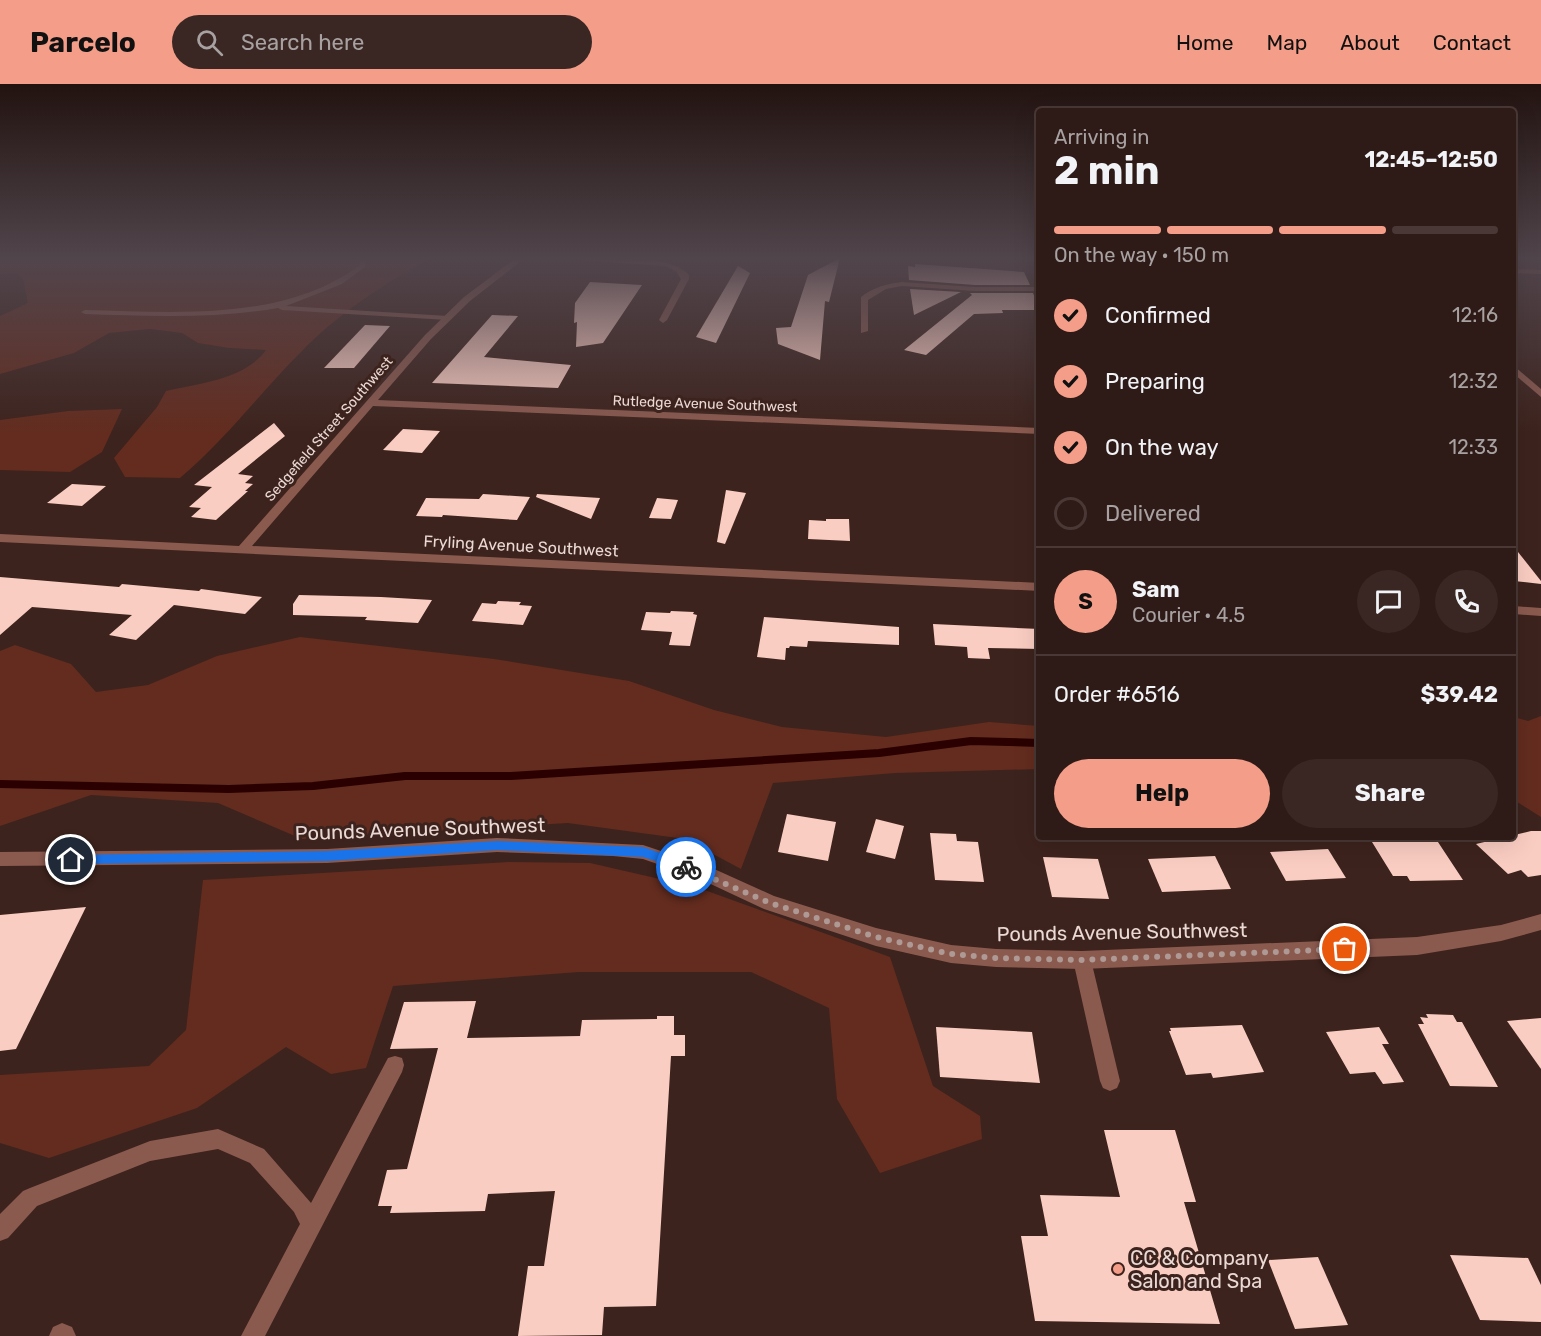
<!DOCTYPE html>
<html lang="en">
<head>
<meta charset="utf-8">
<style>
  body { margin:0; font-family:Rubik,sans-serif; background:#3a2723; color:#f1f3f6; height:100vh; display:flex; flex-direction:column; font-size:22px; white-space:nowrap }
  * { box-sizing:border-box; margin:0 }
  p { font-size:20px; color:#a7a1a1 }
  .icon { flex:none; width:33px; height:33px; fill:none; stroke:currentColor; stroke-width:2; stroke-linecap:round; stroke-linejoin:round }
  .map { position:relative; flex:1; overflow:hidden }
  .details { position:absolute; left:1036px; top:24px; width:480px; height:732px; display:flex; flex-direction:column; background:#2e1a16; border-radius:6px; box-shadow:0 6px 24px #0002,0 0 0 2px #493835 }
  .details>* { flex:none }
  .pin { position:absolute; display:grid; place-items:center; width:51px; height:51px; color:#fff; margin:-26px; border:3px solid #fff; border-radius:50%; box-shadow:0 2px 6px #0007 }
  .courier { position:absolute; display:grid; place-items:center; width:60px; height:60px; margin:-30px; border:4px solid #1a73e8; border-radius:50%; background:#fff; color:#222; box-shadow:0 2px 8px #0007 }
  .overview em { font-style:normal; font-weight:700 }
  .overview div { display:flex; flex-direction:column-reverse }
  .overview { display:flex; align-items:center; justify-content:space-between; height:102px; padding:0 18px }
  h1 { font-size:39px; font-weight:700; line-height:45px }
  .bar { display:grid; grid-template-columns:repeat(4,1fr); gap:9px 6px; align-content:center; height:72px; padding:0 18px }
  .bar i { height:8px; border-radius:4px; background:#493835 }
  .bar .current { background:#f49e89 }
  .bar p { grid-column:span 4 }
  .line { display:flex; align-items:center; gap:15px; padding:0 18px; border-top:2px solid #493835 }
  .line div { flex:1 }
  .round { display:grid; place-items:center; flex:none; width:63px; height:63px; border-radius:32px; background:#3a2723 }
  ol { padding:0 18px; list-style:none }
  li { display:flex; align-items:center; gap:18px; height:66px }
  li p { margin-inline-start:auto }
  li .icon { padding:6px; border-radius:50%; background:#f49e89; color:#111; stroke-width:4 }
  li:last-child { color:#a7a1a1 }
  li i { width:33px; height:33px; border:3px solid #493835; border-radius:50% }
  .primary-button { display:flex; gap:12px; margin-top:auto; padding:12px 18px }
  .primary-button a { flex:1; height:69px; border-radius:36px; background:#f49e89; color:#111; font-size:24px; font-weight:700; line-height:69px; text-align:center }
  .primary-button a+a { background:#3a2723; color:#f1f3f6 }
  header { display:flex; align-items:center; gap:36px; box-sizing:border-box; height:84px; padding:0 30px; background:#f49e89; color:#111 }
  header strong { font-size:28px }
  nav { display:flex; gap:33px; margin-inline-start:auto; font-size:21px }
  .search { width:420px; height:54px; background:#3a2723; display:flex; align-items:center; gap:15px; box-sizing:border-box; padding:0 21px; border-radius:33px; color:#a7a1a1; font-size:22px }
  .map>svg:first-child { display:block }
  .green { fill:#632c1f }
  .lines { fill:none; stroke-linecap:round; stroke-linejoin:round }
  .stream-far1 { stroke:#2a0100; stroke-width:6 }
  .stream { stroke:#2a0100; stroke-width:8 }
  .building { fill:#facdc2 }
  .service { fill:#8b5a4f; fill-rule:evenodd }
  .minor { fill:#8b5a4f; fill-rule:evenodd }
  .route { fill:#1a73e8 }
  .done { stroke:#ae9995; stroke-width:6; stroke-dasharray:0 10.8 }
  .poi-dot { fill:#f49e89; stroke:#3d231d; stroke-width:2 }
  .labels { text-anchor:middle; dominant-baseline:central; stroke-width:6; stroke-linejoin:round; paint-order:stroke }
  .far-street-label { font-size:14px; fill:#ebd9d5; stroke:#3d231d }
  .street-label { font-size:16px; fill:#ebd9d5; stroke:#3d231d }
  .near-street-label { font-size:20px; fill:#ebd9d5; stroke:#3d231d }
  .near-poi-label { font-size:20px; fill:#ebd9d5; stroke:#3d231d; text-anchor:start }
</style>
</head>
<body>
<header>
<strong>Parcelo</strong>
<div class="search"><svg class="icon" aria-label="search" viewBox="0 0 24 24"><circle cx="10" cy="10" r="6"/><path d="M15 15l6 6"/></svg>Search here</div>
<nav><a>Home</a><a>Map</a><a>About</a><a>Contact</a></nav>
</header>
<div class="map">
<svg width="1541" height="1252" viewBox="0 0 1541 1252">
  <rect width="100%" height="100%" fill="#3d231d"/>
  <!-- green -->
  <g class="green">
    <path d="M 0,174 L 431,174 C 383,200 339,229 301,268 C 260,309 225,356 180,394 L 125,393 L 114,374 L 157,323 L 166,307 C 200,299 244,296 266,266 L 229,264 L 198,259 L 182,249 L 150,245 L 109,249 L 74,269 L 0,290 L 0,232 L 28,219 L 23,195 L 17,189 L 0,190 Z"/>
    <path d="M 122,325 L 102,368 L 70,388 L 0,386 L 0,336 L 68,327 Z"/>
    <path d="M 300,553 L 494,575 L 629,597 L 714,626 L 782,643 L 886,653 L 989,638 L 1039,642 L 1039,685 L 895,689 L 773,699 L 741,785 L 685,755 L 568,739 L 302,755 L 218,719 L 91,711 L 0,742 L 0,567 L 15,561 L 71,580 L 96,608 L 148,601 L 217,572 Z"/>
    <path d="M 1541,632 L 1541,733 L 1514,716 L 1514,633 L 1528,637 Z"/>
    <path d="M 509,778 L 590,779 L 699,804 L 890,873 L 933,1002 L 980,1032 L 982,1055 L 880,1089 L 837,1015 L 829,924 L 751,888 L 579,888 L 393,902 L 366,984 L 331,990 L 286,963 L 197,1024 L 49,1074 L 0,1059 L 0,991 L 149,982 L 186,946 L 203,796 Z"/>
  </g>
  <g class="lines">
    <!-- stream-far1 -->
    <path class="stream-far1" d="M 963,658 L 1009,658"/>
    <!-- stream -->
    <path class="stream" d="M 0,700 L 229,705 L 313,702 L 405,692 L 511,692 L 879,669 L 971,657 L 1040,659"/>
  </g>
  <!-- building -->
  <g class="building">
    <path d="M 840,174 L 829,218 L 825,217 L 820,276 L 778,260 L 776,244 L 791,243 L 808,191 Z"/>
    <path d="M 915,180 L 1024,188 L 1030,201 L 975,201 L 909,196 L 908,182 L 915,183 Z"/>
    <path d="M 738,182 L 750,189 L 716,259 L 696,253 Z"/>
    <path d="M 590,198 L 642,201 L 603,259 L 576,263 L 577,238 L 574,239 L 575,219 Z"/>
    <path d="M 910,205 L 961,208 L 914,231 Z"/>
    <path d="M 970,209 L 1033,209 L 1040,226 L 1002,226 L 1003,229 L 974,230 L 926,271 L 904,266 L 972,211 Z"/>
    <path d="M 492,231 L 518,232 L 484,273 L 571,281 L 558,304 L 432,299 Z"/>
    <path d="M 365,241 L 390,242 L 354,284 L 324,284 Z"/>
    <path d="M 274,339 L 285,352 L 238,390 L 253,392 L 245,399 L 253,400 L 245,407 L 248,407 L 216,436 L 191,433 L 201,424 L 189,423 L 212,403 L 194,401 Z"/>
    <path d="M 403,345 L 440,347 L 422,369 L 383,366 Z"/>
    <path d="M 72,400 L 106,402 L 82,422 L 47,419 Z"/>
    <path d="M 726,406 L 746,409 L 725,460 L 717,458 Z"/>
    <path d="M 483,410 L 530,413 L 517,436 L 443,431 L 442,433 L 416,432 L 426,414 L 479,415 Z"/>
    <path d="M 537,410 L 600,414 L 591,435 L 536,413 Z"/>
    <path d="M 657,414 L 678,416 L 671,435 L 649,434 Z"/>
    <path d="M 826,435 L 849,435 L 850,457 L 808,455 L 809,436 L 826,437 Z"/>
    <path d="M 1514,463 L 1541,497 L 1541,500 L 1514,497 Z"/>
    <path d="M 0,493 L 119,503 L 122,500 L 199,507 L 201,505 L 262,513 L 245,530 L 174,521 L 136,556 L 109,551 L 132,531 L 32,523 L 0,551 Z"/>
    <path d="M 299,511 L 381,513 L 432,516 L 418,539 L 365,536 L 367,533 L 293,531 L 293,520 Z"/>
    <path d="M 498,517 L 521,518 L 519,521 L 532,522 L 523,541 L 472,537 L 482,519 L 496,520 Z"/>
    <path d="M 671,527 L 694,528 L 693,530 L 697,531 L 690,562 L 669,561 L 672,548 L 641,546 L 646,528 L 670,529 Z"/>
    <path d="M 764,533 L 899,543 L 899,561 L 808,557 L 807,563 L 790,562 L 789,564 L 786,564 L 785,576 L 757,573 Z"/>
    <path d="M 933,540 L 1040,545 L 1040,565 L 988,564 L 990,575 L 968,574 L 967,563 L 935,561 Z"/>
    <path d="M 787,730 L 836,738 L 828,777 L 778,768 Z"/>
    <path d="M 876,735 L 904,742 L 895,775 L 866,768 Z"/>
    <path d="M 1531,747 L 1541,747 L 1541,791 L 1528,793 L 1521,786 L 1508,790 L 1476,760 Z"/>
    <path d="M 930,749 L 956,750 L 957,757 L 978,758 L 984,798 L 935,796 Z"/>
    <path d="M 1379,753 L 1436,755 L 1463,796 L 1410,797 L 1407,792 L 1393,792 L 1372,758 L 1382,757 Z"/>
    <path d="M 1328,765 L 1346,794 L 1286,797 L 1270,768 Z"/>
    <path d="M 1215,772 L 1231,805 L 1162,808 L 1148,775 Z"/>
    <path d="M 1043,773 L 1098,775 L 1109,815 L 1052,813 Z"/>
    <path d="M 86,823 L 16,965 L 0,967 L 0,831 Z"/>
    <path d="M 476,917 L 467,954 L 580,952 L 582,936 L 657,935 L 657,932 L 674,932 L 674,951 L 685,951 L 685,972 L 671,972 L 656,1222 L 604,1223 L 602,1251 L 518,1252 L 528,1182 L 544,1182 L 555,1107 L 488,1110 L 485,1127 L 390,1129 L 392,1122 L 378,1122 L 387,1086 L 407,1085 L 438,964 L 390,965 L 404,918 Z"/>
    <path d="M 1426,930 L 1453,931 L 1457,938 L 1462,938 L 1498,1003 L 1450,1002 L 1418,940 L 1424,940 L 1420,933 L 1428,934 Z"/>
    <path d="M 1541,934 L 1541,985 L 1507,937 Z"/>
    <path d="M 1242,941 L 1264,988 L 1213,994 L 1211,989 L 1186,991 L 1169,947 L 1171,947 L 1170,944 Z"/>
    <path d="M 936,943 L 1032,948 L 1040,999 L 940,993 Z"/>
    <path d="M 1379,943 L 1389,960 L 1382,960 L 1404,998 L 1383,1000 L 1375,988 L 1350,990 L 1326,948 Z"/>
    <path d="M 1104,1046 L 1175,1046 L 1196,1118 L 1184,1118 L 1220,1240 L 1035,1237 L 1021,1152 L 1048,1152 L 1040,1111 L 1120,1113 Z"/>
    <path d="M 1450,1171 L 1528,1174 L 1541,1201 L 1541,1238 L 1480,1236 Z"/>
    <path d="M 1318,1173 L 1348,1241 L 1295,1245 L 1268,1176 Z"/>
  </g>
  <g class="lines">
    <!-- service -->
    <g class="service">
      <path d="M 361,174 L 367,174 L 365,183 L 342,200 L 286,222 L 448,232 L 452,234 L 448,236 L 282,226 L 278,224 C 215,235 149,232 85,230 L 81,228 L 85,226 C 176,228 281,238 359,182 Z"/>
      <path d="M 1082,868 L 1088,870 L 1091,876 L 1120,997 L 1117,1004 L 1110,1007 L 1103,1004 L 1100,997 L 1073,876 L 1076,870 Z"/>
      <path d="M 395,972 L 402,974 L 404,981 L 402,988 L 265,1252 L 241,1252 L 300,1140 L 294,1128 L 250,1079 L 218,1065 L 150,1077 L 37,1122 L 8,1154 L 0,1157 L 0,1130 L 23,1107 L 30,1104 L 150,1057 L 218,1045 L 264,1065 L 311,1119 L 388,974 Z"/>
    </g>
    <!-- minor -->
    <g class="minor">
      <path d="M 516,174 L 525,174 L 470,217 L 431,255 L 378,316 L 1040,344 L 1040,350 L 373,322 L 252,462 L 1040,499 L 1040,507 L 0,458 L 0,450 L 239,462 L 425,251 L 464,213 Z"/>
      <path d="M 573,174 C 602,174 669,169 689,191 L 689,195 L 667,236 L 663,239 L 659,236 L 681,195 L 676,187 L 665,182 L 577,176 Z"/>
      <path d="M 1514,185 L 1541,186 L 1541,190 L 1514,189 Z"/>
      <path d="M 902,198 L 975,203 L 1040,203 L 1040,207 L 975,207 L 902,202 L 886,205 L 868,216 L 868,247 L 861,249 L 861,213 C 874,203 886,200 902,198 Z"/>
      <path d="M 1514,282 L 1541,305 L 1541,313 L 1514,290 Z"/>
      <path d="M 1514,522 L 1541,524 L 1541,532 L 1514,530 Z"/>
      <path d="M 497,754 L 643,761 L 712,784 L 774,812 L 876,844 L 951,861 L 996,865 L 1082,867 L 1417,853 L 1501,841 L 1541,830 L 1541,846 L 1501,857 L 1417,871 L 1082,885 L 996,883 L 951,879 L 876,862 L 764,825 L 700,795 L 643,775 L 613,772 L 497,768 L 327,779 L 0,782 L 0,768 L 327,765 Z"/>
      <path d="M 62,1239 L 72,1243 L 76,1252 L 49,1252 L 53,1243 Z"/>
    </g>
  </g>
  <!-- sky -->
  <linearGradient id="sky" x2="0" y2="1"><stop stop-color="#221310"/><stop offset="0.5" stop-color="#51454c"/><stop offset="1" stop-color="#51454c" stop-opacity="0"/></linearGradient>
  <rect width="1541" height="349" fill="url(#sky)"/>
  <!-- route -->
  <path class="route" d="M 497,757 L 643,763 L 690,779 L 692,783 L 686,787 L 643,773 L 497,766 L 327,777 L 71,780 L 65,776 L 71,771 L 327,767 Z"/>
  <g class="lines">
    <!-- done -->
    <path class="done" d="M 686,783 L 770,819 L 876,853 L 951,870 L 996,874 L 1082,876 L 1345,865"/>
  </g>
  <!-- markers -->
  <circle class="poi-dot" cx="1118" cy="1185" r="6"/>
  <g class="labels">
    <!-- far-street labels -->
    <g class="far-street-label">
      <text transform="translate(705 320) rotate(2)">Rutledge Avenue Southwest</text>
      <text transform="translate(329 345) rotate(-49)">Sedgefield Street Southwest</text>
    </g>
    <!-- street labels -->
    <g class="street-label">
      <text transform="translate(521 462) rotate(3)">Fryling Avenue Southwest</text>
    </g>
    <!-- near-street labels -->
    <g class="near-street-label">
      <text transform="translate(420 745) rotate(-2)">Pounds Avenue Southwest</text>
      <text transform="translate(1122 848) rotate(-1)">Pounds Avenue Southwest</text>
    </g>
    <!-- near-poi labels -->
    <g class="near-poi-label">
      <text x="1130" y="1174">CC &amp; Company<tspan x="1130" dy="23">Salon and Spa</tspan></text>
    </g>
  </g>
</svg>
<div class="pin" style="left:1345px;top:865px;background:#ea580c"><svg class="icon" aria-label="bag" viewBox="0 0 24 24"><path d="M5 8h14l-1 12H6zM9 8a3 3 0 0 1 6 0"/></svg></div>
<div class="pin" style="left:71px;top:776px;background:#1f2937"><svg class="icon" aria-label="home" viewBox="0 0 24 24"><path d="M3 11l9-7 9 7M6 9v11h12V9"/></svg></div>
<div class="courier" style="left:686px;top:783px"><svg class="icon" aria-label="bike" viewBox="0 0 24 24"><circle cx="6" cy="16" r="4"/><circle cx="18" cy="16" r="4"/><path d="M6 16l4-8h5l3 8M10 8l3 8H6M13 5h3"/></svg></div>
<section class="details">
<div class="overview"><div><h1>2 min</h1><p>Arriving in</p></div><em>12:45–12:50</em></div>
<div class="bar"><i class="current"></i><i class="current"></i><i class="current"></i><i></i><p>On the way · 150 m</p></div>
<ol>
<li><svg class="icon" aria-label="check" viewBox="0 0 24 24"><path d="M5 12l5 5 9-10"/></svg>Confirmed<p>12:16</p></li>
<li><svg class="icon" aria-label="check" viewBox="0 0 24 24"><path d="M5 12l5 5 9-10"/></svg>Preparing<p>12:32</p></li>
<li><svg class="icon" aria-label="check" viewBox="0 0 24 24"><path d="M5 12l5 5 9-10"/></svg>On the way<p>12:33</p></li>
<li><i></i>Delivered</li>
</ol>
<div class="line" style="height:108px"><b class="round" style="background:#f49e89;color:#111">S</b><div><b>Sam</b><p>Courier · 4.5</p></div><a class="round"><svg class="icon" aria-label="chat" viewBox="0 0 24 24"><path d="M4 5h16v11H9l-5 4z"/></svg></a><a class="round"><svg class="icon" aria-label="phone" viewBox="0 0 24 24"><path d="M5 4h4l2 5-3 2q2 4 5 5l2-3 5 2v4C11 20 4 13 5 4z"/></svg></a></div>
<div class="line" style="height:78px"><div>Order #6516</div><b>$39.42</b></div>
<div class="primary-button"><a>Help</a><a>Share</a></div>
</section>
</div>
</body>
</html>
